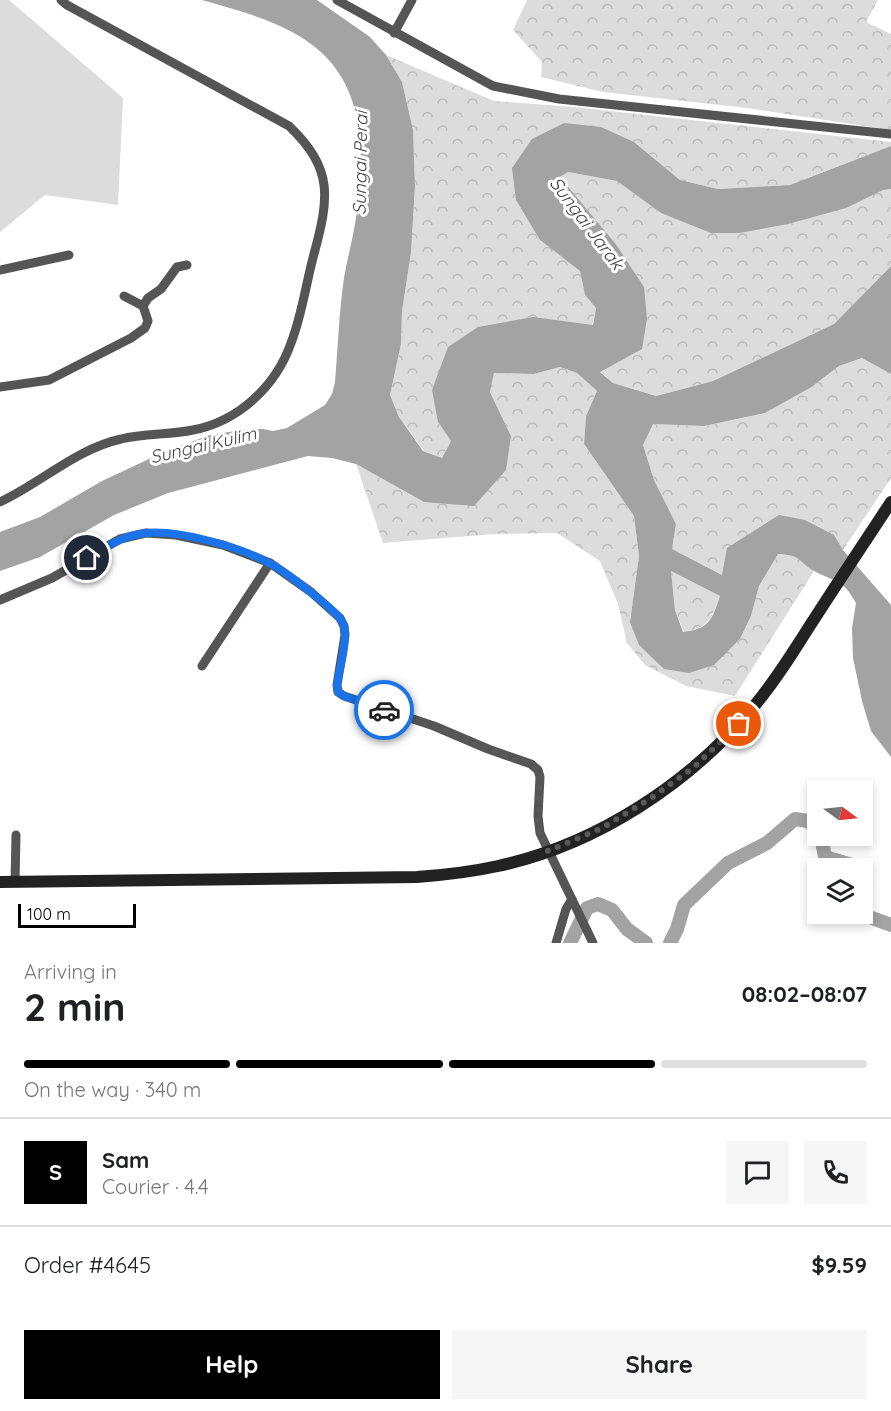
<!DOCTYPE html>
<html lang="en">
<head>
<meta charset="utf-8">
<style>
  body { margin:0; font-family:Quicksand,sans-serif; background:#f6f6f6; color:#202124; height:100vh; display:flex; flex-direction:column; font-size:22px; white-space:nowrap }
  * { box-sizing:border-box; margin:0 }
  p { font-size:20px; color:#757577 }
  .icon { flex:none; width:33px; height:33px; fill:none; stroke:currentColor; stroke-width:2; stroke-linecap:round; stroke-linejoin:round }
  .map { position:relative; height:943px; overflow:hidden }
  .side { display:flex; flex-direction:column; background:#fff; flex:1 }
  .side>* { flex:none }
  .needle { width:39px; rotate:105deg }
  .fabs { position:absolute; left:807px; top:780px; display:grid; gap:12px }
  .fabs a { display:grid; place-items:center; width:66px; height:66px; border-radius:0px; background:#fff; box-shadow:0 3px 9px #0003; font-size:30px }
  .scale { position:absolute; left:18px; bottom:15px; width:118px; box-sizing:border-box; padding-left:6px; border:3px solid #000; border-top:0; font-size:16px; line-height:21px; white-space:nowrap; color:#000; -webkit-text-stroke:4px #fff; paint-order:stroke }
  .pin { position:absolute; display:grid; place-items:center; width:51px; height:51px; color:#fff; margin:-26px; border:3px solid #fff; border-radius:50%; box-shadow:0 2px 6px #0007 }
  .courier { position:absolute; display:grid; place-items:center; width:60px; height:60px; margin:-30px; border:4px solid #1a73e8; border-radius:50%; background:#fff; color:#222; box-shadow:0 2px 8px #0007 }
  .headline em { font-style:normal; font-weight:800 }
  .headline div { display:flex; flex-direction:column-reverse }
  .headline { display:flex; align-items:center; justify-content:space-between; height:102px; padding:0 24px }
  h1 { font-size:39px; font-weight:800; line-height:45px }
  .bar { display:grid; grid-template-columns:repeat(4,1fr); gap:9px 6px; align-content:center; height:72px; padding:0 24px }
  .bar i { height:8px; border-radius:4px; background:#e0e0e0 }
  .bar .active { background:#000 }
  .bar p { grid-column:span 4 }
  .line { display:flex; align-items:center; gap:15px; padding:0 24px; border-top:2px solid #e0e0e0 }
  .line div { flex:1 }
  .round { display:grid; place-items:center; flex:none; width:63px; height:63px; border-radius:0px; background:#f6f6f6 }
  .action { display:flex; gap:12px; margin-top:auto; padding:12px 24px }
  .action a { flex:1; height:69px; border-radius:0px; background:#000; color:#fff; font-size:24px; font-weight:800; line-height:69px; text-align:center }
  .action a+a { background:#f6f6f6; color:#202124 }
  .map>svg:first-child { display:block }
  .grass { fill:#dcdcdc }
  .forest { fill:url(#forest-crowns) }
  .water { fill:#a3a3a3; fill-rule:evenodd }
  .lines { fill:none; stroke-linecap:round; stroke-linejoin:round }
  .stream { stroke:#a3a3a3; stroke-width:2 }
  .river { stroke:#a3a3a3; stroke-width:14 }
  .street { stroke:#555; stroke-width:9 }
  .secondary { stroke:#222; stroke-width:12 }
  .done { stroke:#595959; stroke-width:6; stroke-dasharray:0 10.8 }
  .route { stroke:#1a73e8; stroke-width:8 }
  .labels { text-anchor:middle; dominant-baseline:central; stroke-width:6; stroke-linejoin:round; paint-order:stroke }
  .water-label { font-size:18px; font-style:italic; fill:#444; stroke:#fff }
</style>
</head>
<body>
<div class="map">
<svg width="891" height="943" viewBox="0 0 891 943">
  <defs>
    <pattern id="forest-crowns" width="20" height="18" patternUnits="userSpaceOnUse" patternTransform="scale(1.5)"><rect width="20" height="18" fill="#dcdcdc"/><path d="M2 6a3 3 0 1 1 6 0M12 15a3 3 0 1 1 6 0" fill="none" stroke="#bbb"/></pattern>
  </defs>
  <rect width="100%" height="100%" fill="#fff"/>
  <!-- grass -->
  <path class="grass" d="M 0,0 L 9,0 L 123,98 L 118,205 L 45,195 L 0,232 Z"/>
  <!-- forest -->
  <g class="forest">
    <path d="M 527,0 L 878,0 L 866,22 L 891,34 L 891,130 L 747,108 L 603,92 L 541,77 L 542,62 L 513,30 Z"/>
    <path d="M 386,55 L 494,101 L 574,107 L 891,142 L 891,146 L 790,185 L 718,189 L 680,180 L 634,142 L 564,123 L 540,240 L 580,271 L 585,295 L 596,308 L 592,326 L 533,318 L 438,422 L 451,441 L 442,458 L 424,451 L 399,417 L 390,395 L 401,344 L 402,311 L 411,253 L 415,186 L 413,130 L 402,82 Z"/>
    <path d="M 568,172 L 618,181 L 661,213 L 891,189 L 891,266 L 834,324 L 713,381 L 656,396 L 613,383 L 600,371 L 615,243 L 560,177 Z"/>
    <path d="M 862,358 L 891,374 L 891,478 L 843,550 L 833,535 L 805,520 L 722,575 L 672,549 L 676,524 L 654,480 L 643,445 L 652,424 L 704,426 L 765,413 L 810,388 L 839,366 Z"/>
    <path d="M 560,367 L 577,373 L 597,391 L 586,416 L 584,444 L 634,516 L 639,556 L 630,622 L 713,665 L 740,639 L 751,616 L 759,586 L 778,554 L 794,555 L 814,571 L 735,696 L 686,686 L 645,665 L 627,643 L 618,604 L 600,561 L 557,533 L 494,534 L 383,543 L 356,464 L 424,502 L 511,436 L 490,392 L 494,373 L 534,374 Z"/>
    <path d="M 671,571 L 720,596 C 711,619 710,627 684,632 L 675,610 Z"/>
  </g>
  <!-- water -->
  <path class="water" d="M 202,0 L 317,0 L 370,37 L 386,55 L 402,82 L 413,130 L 415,186 L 411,253 L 402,311 L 401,344 L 390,395 L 399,417 L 423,451 L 442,458 L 451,441 L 438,422 L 432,390 L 448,347 L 478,327 L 533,317 L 593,325 L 596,308 L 585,295 L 580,271 L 540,240 L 516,200 L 512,168 L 532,139 L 564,123 L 601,127 L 634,142 L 680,180 L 718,189 L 790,185 L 891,146 L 891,189 L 883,190 L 846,208 L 788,224 L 739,233 L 711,233 L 661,213 L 617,181 L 568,172 L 560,177 L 615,243 L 644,287 L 647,319 L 642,349 L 600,372 L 613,383 L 656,396 L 713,381 L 834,324 L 891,266 L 891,374 L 862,358 L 839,366 L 810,388 L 765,413 L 704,426 L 653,424 L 643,445 L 654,480 L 676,524 L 672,549 L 722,575 L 727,548 L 779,515 L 805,520 L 834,535 L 843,550 L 891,605 L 891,757 L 871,731 L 862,701 L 853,658 L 852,628 L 856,603 C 843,580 838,583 816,572 C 797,562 803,555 778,554 L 759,586 L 751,616 L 740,639 L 714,665 L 689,673 L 664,669 L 639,645 L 630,622 L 639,556 L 634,516 L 584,444 L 586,416 L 597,391 L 577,373 L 560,367 L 534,374 L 494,373 L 490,392 L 511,436 L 506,470 L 474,506 L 424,502 L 356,464 L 332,458 L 308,456 L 168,493 L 114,515 L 40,557 L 0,571 L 0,532 L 40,517 L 102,481 L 166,451 L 210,435 L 248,429 L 263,429 L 273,431 L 287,428 L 325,405 L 332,394 L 335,382 C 338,347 339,312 344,278 C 347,260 352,242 355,224 C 365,167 368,96 322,53 C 290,23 243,12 202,0 ZM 671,571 L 720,596 C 712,619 710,629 683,632 L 675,610 Z"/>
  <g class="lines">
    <!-- stream -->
    <path class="stream" d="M 862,833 L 870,833"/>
    <!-- river -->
    <g class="river">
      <path d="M 821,836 L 825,857 L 862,868"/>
      <path d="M 862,872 L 866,886 L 862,888"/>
      <path d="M 861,914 L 891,925"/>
      <path d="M 570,943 L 587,908 L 598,904 L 612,910 L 627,929 L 646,943"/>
      <path d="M 670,943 L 677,929 L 684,905 L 728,863 L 767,843 L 795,819 L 808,821 L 818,830"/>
    </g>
    <!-- street -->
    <g class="street">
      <path d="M 337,0 L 493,86 L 559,99 L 891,134"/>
      <path d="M 394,33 L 412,0"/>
      <path d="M 0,270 L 69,255"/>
      <path d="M 143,306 L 148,298 L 161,289 L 177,267 L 187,265"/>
      <path d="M 0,387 L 49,380 L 131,338 L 145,328 L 148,321 L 143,306 L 124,296"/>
      <path d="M 0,502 C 41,483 76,449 121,439 C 144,433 170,435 193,430 C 239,421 276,386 291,343 C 302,315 306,283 314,254 C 329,198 334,169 289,126 L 67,5 L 61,0"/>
      <path d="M 0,600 L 52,578 L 120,539 L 146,533 L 176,535 L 223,545 L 270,563 L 311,592 L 340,618 L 344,626 L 345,635 L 337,685 L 338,692 L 344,696 L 434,726 L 488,749 L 531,764 L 538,770 L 540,777 L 538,816 L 540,833 L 593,943"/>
      <path d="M 202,666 L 270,563"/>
      <path d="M 15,882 L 16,835"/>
      <path d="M 556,943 L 566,909 L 572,899"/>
    </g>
    <!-- secondary -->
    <path class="secondary" d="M 0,882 L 417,877 C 444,875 471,872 498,866 C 596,845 691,783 755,705 C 775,681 792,654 809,627 C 836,585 864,543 891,502"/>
  </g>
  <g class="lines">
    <!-- done -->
    <path class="done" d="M 384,710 L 434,726 L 488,749 L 531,764 L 537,770 L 540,777 L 538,816 L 540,833 L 548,851 L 602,828 L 651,798 L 693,768 L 739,724"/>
    <!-- route -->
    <path class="route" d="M 87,558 C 106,547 124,535 146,533 C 180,530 241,547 271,564 C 289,574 307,589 323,602 C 330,609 341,616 344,626 C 348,640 339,671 337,685 L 338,692 L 344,696 L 384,710"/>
  </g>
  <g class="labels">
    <!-- water labels -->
    <g class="water-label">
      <text transform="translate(360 163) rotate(-89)">Sungai Perai</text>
      <text transform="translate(587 223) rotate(53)">Sungai Jarak</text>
      <text transform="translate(203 445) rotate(-13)">Sungai Kulim</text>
    </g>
  </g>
</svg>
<div class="fabs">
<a><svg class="needle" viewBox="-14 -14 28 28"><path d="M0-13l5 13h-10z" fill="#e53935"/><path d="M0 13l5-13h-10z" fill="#757577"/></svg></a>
<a><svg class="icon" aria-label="layers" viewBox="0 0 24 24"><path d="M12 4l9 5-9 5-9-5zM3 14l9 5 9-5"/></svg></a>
</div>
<div class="scale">100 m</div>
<div class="pin" style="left:739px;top:724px;background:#ea580c"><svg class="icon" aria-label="bag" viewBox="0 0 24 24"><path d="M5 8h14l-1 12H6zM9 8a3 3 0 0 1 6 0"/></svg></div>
<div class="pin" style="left:87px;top:558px;background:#1f2937"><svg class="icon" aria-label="home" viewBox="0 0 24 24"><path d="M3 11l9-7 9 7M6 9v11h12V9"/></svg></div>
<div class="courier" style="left:384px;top:710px"><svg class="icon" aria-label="car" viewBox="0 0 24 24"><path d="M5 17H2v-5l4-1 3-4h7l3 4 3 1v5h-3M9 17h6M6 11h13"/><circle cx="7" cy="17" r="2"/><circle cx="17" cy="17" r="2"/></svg></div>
</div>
<section class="side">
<div class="headline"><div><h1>2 min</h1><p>Arriving in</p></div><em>08:02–08:07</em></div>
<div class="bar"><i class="active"></i><i class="active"></i><i class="active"></i><i></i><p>On the way · 340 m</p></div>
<div class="line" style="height:108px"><b class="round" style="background:#000;color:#fff">S</b><div><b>Sam</b><p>Courier · 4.4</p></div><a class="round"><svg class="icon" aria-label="chat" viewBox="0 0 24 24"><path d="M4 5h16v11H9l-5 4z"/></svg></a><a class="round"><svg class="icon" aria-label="phone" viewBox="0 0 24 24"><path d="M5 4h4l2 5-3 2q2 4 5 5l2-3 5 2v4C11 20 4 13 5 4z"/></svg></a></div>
<div class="line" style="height:78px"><div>Order #4645</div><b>$9.59</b></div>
<div class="action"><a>Help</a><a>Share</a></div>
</section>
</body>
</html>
